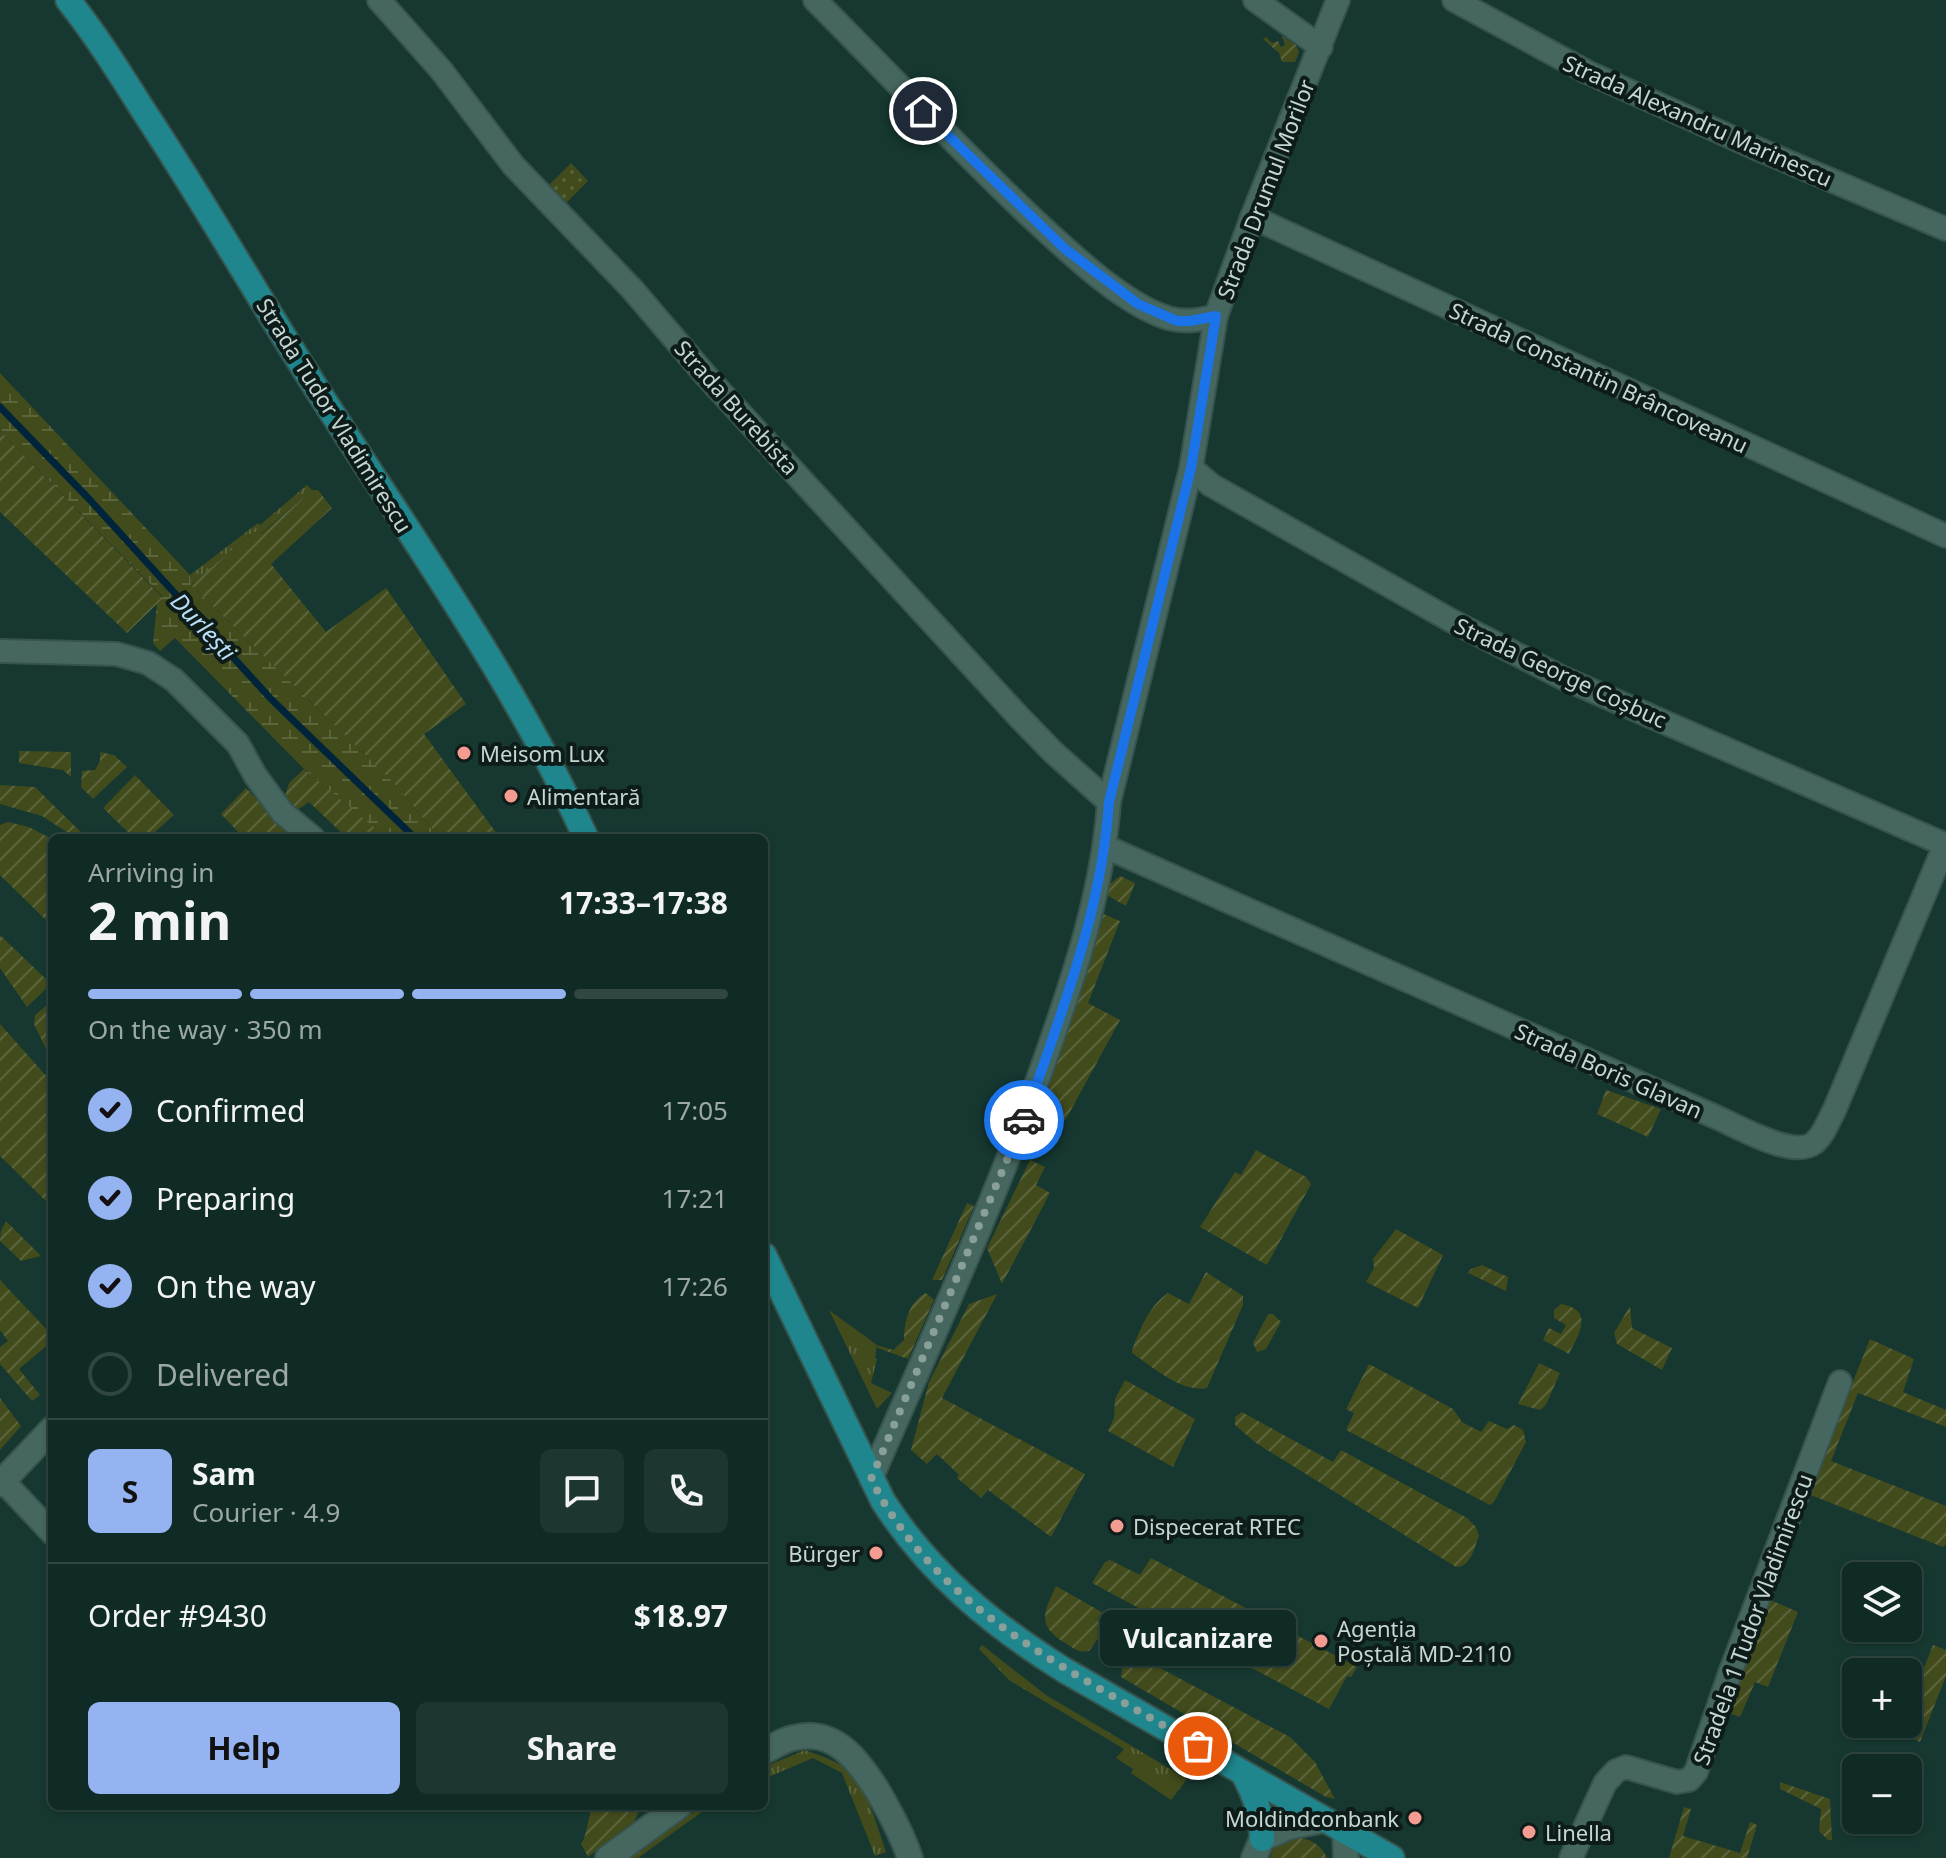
<!DOCTYPE html>
<html lang="en">
<head>
<meta charset="utf-8">
<style>
  body { margin:0; font-family:"Noto Sans",sans-serif; background:#1e3632; color:#f1f3f6; height:100vh; display:flex; flex-direction:column; font-size:30px; white-space:nowrap }
  * { box-sizing:border-box; margin:0 }
  p { font-size:26px; color:#9ca7a7 }
  .icon { flex:none; width:44px; height:44px; fill:none; stroke:currentColor; stroke-width:2; stroke-linecap:round; stroke-linejoin:round }
  .map { position:relative; flex:1; overflow:hidden }
  .panel { position:absolute; left:48px; top:834px; width:720px; height:976px; display:flex; flex-direction:column; background:#102a25; border-radius:12px; box-shadow:0 2px 6px #0004,0 0 0 2px #304642 }
  .panel>* { flex:none }
  .fabs { position:absolute; left:1842px; top:1562px; display:grid; gap:16px }
  .fabs a { display:grid; place-items:center; width:80px; height:80px; border-radius:12px; background:#102a25; box-shadow:0 2px 6px #0004,0 0 0 2px #304642; font-size:40px }
  .pin { position:absolute; display:grid; place-items:center; width:68px; height:68px; color:#fff; margin:-34px; border:4px solid #fff; border-radius:50%; box-shadow:0 2px 8px #0007 }
  .courier { position:absolute; display:grid; place-items:center; width:80px; height:80px; margin:-40px; border:6px solid #1a73e8; border-radius:50%; background:#fff; color:#222; box-shadow:0 2px 10px #0007 }
  .bubble { position:absolute; height:56px; border-radius:12px; background:#102a25; box-shadow:0 2px 6px #0004,0 0 0 2px #304642; font-size:26px; font-weight:700; line-height:56px; text-align:center }
  .head em { font-style:normal; font-weight:700 }
  .head div { display:flex; flex-direction:column-reverse }
  .head { display:flex; align-items:center; justify-content:space-between; height:136px; padding:0 40px }
  h1 { font-size:52px; font-weight:700; line-height:60px }
  .bar { display:grid; grid-template-columns:repeat(4,1fr); gap:12px 8px; align-content:center; height:96px; padding:0 40px }
  .bar i { height:10px; border-radius:6px; background:#304642 }
  .bar .on { background:#95b2f1 }
  .bar p { grid-column:span 4 }
  .line { display:flex; align-items:center; gap:20px; padding:0 40px; border-top:2px solid #304642 }
  .line div { flex:1 }
  .round { display:grid; place-items:center; flex:none; width:84px; height:84px; border-radius:12px; background:#1e3632 }
  ol { padding:0 40px; list-style:none }
  li { display:flex; align-items:center; gap:24px; height:88px }
  li p { margin-inline-start:auto }
  li .icon { padding:8px; border-radius:50%; background:#95b2f1; color:#111; stroke-width:4 }
  li:last-child { color:#9ca7a7 }
  li i { width:44px; height:44px; border:4px solid #304642; border-radius:50% }
  .button { display:flex; gap:16px; margin-top:auto; padding:16px 40px }
  .button a { flex:1; height:92px; border-radius:12px; background:#95b2f1; color:#111; font-size:32px; font-weight:700; line-height:92px; text-align:center }
  .button a+a { background:#1e3632; color:#f1f3f6 }
  .map>svg:first-child { display:block }
  .grass { fill:url(#grass-tufts) }
  .wetland { fill:url(#wetland-marsh) }
  .park { fill:url(#park-dots) }
  .garden { fill:url(#garden-furrows) }
  .lines { fill:none; stroke-linecap:round; stroke-linejoin:round }
  .stream { stroke:#00253b; stroke-width:7 }
  .street-casing { stroke:#37534d; stroke-width:26 }
  .secondary-casing { stroke:#37534d; stroke-width:28 }
  .primary-casing { stroke:#37534d; stroke-width:28 }
  .street { stroke:#45675f; stroke-width:22 }
  .secondary { stroke:#45675f; stroke-width:24 }
  .primary { stroke:#1f868d; stroke-width:24 }
  .done { stroke:#889f9a; stroke-width:8; stroke-dasharray:0 14.4 }
  .route { stroke:#1a73e8; stroke-width:10 }
  .poi-dot { fill:#f59c92; stroke:#0e1c19; stroke-width:3 }
  .labels { text-anchor:middle; dominant-baseline:central; stroke-width:8; stroke-linejoin:round; paint-order:stroke }
  .street-label { font-size:22px; fill:#c5d7d2; stroke:#0e1c19 }
  .poi-label { font-size:22px; fill:#c5d7d2; stroke:#0e1c19; text-anchor:start }
  .water-label { font-size:24px; font-style:italic; fill:#badef7; stroke:#0e1c19 }
</style>
</head>
<body>
<div class="map">
<svg width="1946" height="1858" viewBox="0 0 1946 1858">
  <defs>
    <pattern id="grass-tufts" width="24" height="20" patternUnits="userSpaceOnUse" patternTransform="scale(2)"><rect width="24" height="20" fill="#424b1c"/><path d="M3 7l-1-3M5 7V3M7 7l1-3M15 17l-1-3M17 17v-4M19 17l1-3" fill="none" stroke="#5c643c"/></pattern>
    <pattern id="wetland-marsh" width="20" height="14" patternUnits="userSpaceOnUse" patternTransform="scale(2)"><rect width="20" height="14" fill="#424b1c"/><path d="M1 5h8M5 5V1M11 12h8M15 12V8" fill="none" stroke="#5c643c"/></pattern>
    <pattern id="park-dots" width="8" height="8" patternUnits="userSpaceOnUse" patternTransform="scale(2)"><rect width="8" height="8" fill="#424b1c"/><path d="M2 2h.1M6 6h.1" fill="none" stroke="#5c643c" stroke-width="1.8" stroke-linecap="round"/></pattern>
    <pattern id="garden-furrows" width="10" height="10" patternUnits="userSpaceOnUse" patternTransform="scale(2)"><rect width="10" height="10" fill="#424b1c"/><path d="M-1 1l2-2M0 10L10 0M9 11l2-2" fill="none" stroke="#5c643c"/></pattern>
  </defs>
  <rect width="100%" height="100%" fill="#163831"/>
  <!-- grass -->
  <g class="grass">
    <path d="M 307,485 L 312,490 L 262,533 L 253,532 L 191,585 L 190,575 L 258,523 L 260,525 Z"/>
    <path d="M 829,1310 L 877,1345 L 875,1358 L 877,1359 L 871,1383 L 892,1393 L 877,1409 Z"/>
    <path d="M 982,1645 L 1046,1695 L 1187,1779 L 1171,1800 L 1131,1773 L 1133,1769 L 1116,1758 L 1124,1749 L 1009,1680 L 979,1649 Z"/>
    <path d="M 805,1750 C 821,1756 843,1762 855,1777 C 868,1793 879,1832 886,1852 L 875,1856 L 842,1773 L 813,1758 L 764,1779 L 764,1767 Z"/>
    <path d="M 703,1806 L 710,1806 L 638,1858 L 622,1858 Z"/>
  </g>
  <!-- wetland -->
  <path class="wetland" d="M 0,373 L 190,575 L 191,585 L 392,781 L 440,838 L 386,838 L 304,769 L 175,638 L 160,651 L 153,643 L 157,603 L 163,597 L 0,431 Z"/>
  <!-- park -->
  <path class="park" d="M 571,163 L 588,181 L 566,203 L 549,185 Z"/>
  <!-- garden -->
  <g class="garden">
    <path d="M 1282,36 L 1296,45 L 1299,52 L 1295,62 L 1282,62 L 1279,53 L 1263,39 L 1266,37 L 1272,43 L 1278,41 L 1281,47 L 1285,45 Z"/>
    <path d="M 0,431 L 163,598 L 127,633 L 0,512 Z"/>
    <path d="M 312,490 L 318,490 L 332,508 L 271,564 L 326,632 L 386,588 L 466,704 L 424,734 L 500,838 L 440,838 L 392,781 L 191,585 L 253,532 L 263,533 Z"/>
    <path d="M 19,751 L 71,752 L 71,777 L 63,770 L 19,763 Z"/>
    <path d="M 100,752 L 114,755 L 127,767 L 93,799 L 81,787 L 82,771 L 95,770 L 100,761 Z"/>
    <path d="M 304,769 L 382,834 L 378,838 L 347,838 L 309,802 L 297,810 L 288,807 L 284,800 L 289,783 Z"/>
    <path d="M 135,775 L 174,815 L 148,838 L 134,838 L 103,808 Z"/>
    <path d="M 0,785 L 35,787 L 87,838 L 76,838 L 42,816 L 0,804 Z"/>
    <path d="M 246,788 L 295,838 L 244,838 L 221,814 Z"/>
    <path d="M 8,822 L 29,827 L 52,839 L 52,926 L 0,875 L 0,825 Z"/>
    <path d="M 1120,876 L 1135,883 L 1126,906 L 1105,894 L 1110,884 Z"/>
    <path d="M 1101,913 L 1120,921 L 1088,1003 L 1120,1020 L 1065,1121 L 1045,1092 L 1083,987 Z"/>
    <path d="M 0,935 L 51,984 L 27,1007 L 0,968 Z"/>
    <path d="M 52,1001 L 52,1061 L 34,1024 L 35,1015 Z"/>
    <path d="M 0,1024 L 48,1078 L 52,1091 L 52,1207 L 0,1156 Z"/>
    <path d="M 1606,1090 L 1661,1109 L 1648,1137 L 1597,1114 Z"/>
    <path d="M 1256,1150 L 1306,1177 L 1311,1184 L 1267,1265 L 1200,1227 L 1235,1172 L 1241,1175 Z"/>
    <path d="M 1030,1160 L 1045,1167 L 1036,1185 L 1050,1193 L 1002,1284 L 987,1248 Z"/>
    <path d="M 967,1203 L 974,1206 L 942,1280 L 932,1280 Z"/>
    <path d="M 6,1221 L 41,1256 L 21,1261 L 0,1241 L 1,1231 Z"/>
    <path d="M 1396,1229 L 1443,1255 L 1418,1308 L 1366,1282 L 1374,1268 L 1373,1259 Z"/>
    <path d="M 1482,1265 L 1508,1277 L 1506,1291 L 1468,1273 L 1471,1269 Z"/>
    <path d="M 1206,1272 L 1243,1296 L 1243,1305 L 1207,1388 C 1181,1393 1153,1367 1132,1353 L 1132,1350 C 1141,1328 1148,1307 1168,1293 L 1189,1304 Z"/>
    <path d="M 0,1280 L 52,1335 L 52,1344 L 50,1343 L 19,1369 L 40,1395 L 32,1401 L 0,1364 L 0,1347 L 8,1341 L 0,1330 Z"/>
    <path d="M 926,1293 L 934,1300 L 908,1359 L 878,1348 L 877,1345 L 893,1350 L 904,1340 C 904,1321 909,1302 926,1293 Z"/>
    <path d="M 997,1294 L 942,1398 L 1085,1474 L 1051,1537 L 988,1490 L 981,1498 L 957,1478 L 959,1475 L 937,1454 L 927,1464 L 911,1450 L 929,1382 L 969,1304 Z"/>
    <path d="M 1561,1304 C 1595,1310 1579,1334 1569,1354 L 1543,1340 L 1549,1328 L 1561,1334 L 1566,1325 L 1554,1318 L 1554,1310 Z"/>
    <path d="M 1630,1306 L 1632,1328 L 1672,1348 L 1662,1370 L 1617,1344 L 1614,1333 Z"/>
    <path d="M 1268,1314 L 1273,1314 L 1281,1322 L 1266,1349 L 1257,1352 L 1253,1343 Z"/>
    <path d="M 1870,1339 L 1914,1359 L 1903,1392 L 1946,1410 L 1946,1427 L 1858,1393 L 1831,1461 L 1946,1506 L 1946,1544 L 1943,1547 L 1808,1494 Z"/>
    <path d="M 1539,1363 L 1560,1373 L 1546,1405 L 1540,1410 L 1518,1404 Z"/>
    <path d="M 1369,1364 L 1453,1409 L 1462,1422 L 1481,1432 L 1489,1421 L 1507,1429 L 1514,1425 L 1523,1430 L 1526,1442 L 1494,1502 L 1490,1505 L 1346,1430 L 1354,1413 L 1346,1409 Z"/>
    <path d="M 1125,1380 L 1195,1419 L 1173,1467 L 1108,1431 L 1114,1418 L 1115,1399 Z"/>
    <path d="M 0,1398 L 21,1426 L 0,1450 Z"/>
    <path d="M 1242,1412 L 1333,1462 L 1341,1450 L 1467,1518 L 1476,1527 L 1479,1536 C 1474,1548 1471,1567 1456,1567 L 1256,1443 L 1235,1425 L 1235,1417 Z"/>
    <path d="M 1151,1558 L 1357,1667 L 1351,1677 L 1347,1676 L 1329,1709 L 1092,1583 L 1105,1562 L 1110,1560 L 1140,1575 Z"/>
    <path d="M 1056,1586 L 1119,1622 L 1102,1633 L 1089,1651 C 1079,1653 1073,1648 1065,1643 C 1036,1625 1044,1612 1056,1586 Z"/>
    <path d="M 1768,1599 L 1798,1612 L 1768,1687 L 1755,1682 L 1740,1717 L 1726,1712 Z"/>
    <path d="M 1933,1645 L 1946,1650 L 1946,1676 L 1920,1742 L 1899,1731 L 1902,1724 L 1908,1724 L 1908,1708 Z"/>
    <path d="M 1129,1659 L 1143,1659 L 1290,1737 L 1315,1762 L 1335,1799 L 1326,1797 L 1121,1677 L 1123,1664 Z"/>
    <path d="M 1780,1782 L 1830,1799 L 1832,1840 L 1828,1840 L 1819,1831 L 1821,1809 L 1780,1789 Z"/>
    <path d="M 592,1806 L 641,1806 L 634,1822 L 588,1857 L 581,1844 L 584,1839 Z"/>
    <path d="M 1684,1807 L 1691,1809 L 1683,1836 L 1740,1853 L 1750,1822 L 1757,1825 L 1747,1858 L 1669,1858 Z"/>
    <path d="M 1288,1837 C 1306,1837 1319,1841 1327,1858 L 1270,1858 L 1273,1849 Z"/>
  </g>
  <g class="lines">
    <!-- stream -->
    <path class="stream" d="M 0,407 L 90,500 L 271,699 L 415,838"/>
    <!-- street casing -->
    <g class="street-casing">
      <g id="street">
        <path d="M 379,0 L 441,70 L 513,165 L 632,289 L 707,377 L 1019,717 L 1053,752 L 1109,802"/>
        <path d="M 815,0 C 887,72 957,147 1031,217 C 1067,250 1121,303 1168,318 C 1185,323 1200,320 1216,316"/>
        <path d="M 1255,0 L 1321,47"/>
        <path d="M 1454,0 L 1587,72 L 1753,147 L 1946,229"/>
        <path d="M 1252,217 L 1946,536"/>
        <path d="M 1191,468 L 1211,485 L 1452,621 L 1563,678 L 1946,845"/>
        <path d="M 0,651 L 117,654 L 148,663 L 174,680 L 238,744 L 255,775 L 282,812 L 313,838"/>
        <path d="M 1106,847 L 1716,1117 C 1739,1127 1793,1159 1814,1143 C 1824,1135 1828,1121 1834,1111 L 1945,845"/>
        <path d="M 871,1479 C 933,1336 998,1195 1049,1048 C 1077,968 1103,886 1109,802 L 1191,468 L 1216,316 L 1252,217 L 1338,0"/>
        <path d="M 3,1481 L 52,1533"/>
        <path d="M 1571,1858 L 1605,1783 L 1616,1771 L 1626,1767 L 1677,1782 L 1689,1780 L 1696,1772 L 1730,1673 L 1840,1382"/>
      </g>
    </g>
    <!-- secondary casing -->
    <g class="secondary-casing">
      <g id="secondary">
        <path d="M 0,1484 L 52,1429"/>
        <path d="M 764,1751 C 773,1747 783,1740 793,1738 C 834,1727 858,1760 877,1790 C 890,1812 902,1834 910,1858"/>
        <path d="M 1345,1832 L 1346,1858"/>
        <path d="M 608,1858 L 679,1806"/>
        <path d="M 1254,1858 L 1262,1839 L 1288,1827 L 1324,1820"/>
      </g>
    </g>
    <!-- primary casing -->
    <g class="primary-casing">
      <g id="primary">
        <path d="M 68,0 C 96,35 119,72 143,110 C 200,196 251,285 306,372 C 402,525 511,673 586,838"/>
        <path d="M 764,1255 L 883,1501 C 929,1573 992,1625 1064,1670 L 1392,1858"/>
        <path d="M 1243,1773 C 1255,1796 1262,1814 1262,1839"/>
      </g>
    </g>
    <!-- street -->
    <use href="#street" class="street"/>
    <!-- secondary -->
    <use href="#secondary" class="secondary"/>
    <!-- primary -->
    <use href="#primary" class="primary"/>
  </g>
  <g class="lines">
    <!-- done -->
    <path class="done" d="M 1024,1120 L 871,1479 C 941,1616 1074,1670 1198,1746"/>
    <!-- route -->
    <path class="route" d="M 923,111 L 1065,249 L 1138,304 L 1177,321 L 1190,321 L 1216,316 L 1191,468 L 1109,802 C 1102,911 1060,1017 1024,1120"/>
  </g>
  <!-- markers -->
  <g class="poi-dot">
    <circle cx="464" cy="753" r="8"/>
    <circle cx="511" cy="796" r="8"/>
    <circle cx="1117" cy="1526" r="8"/>
    <circle cx="876" cy="1553" r="8"/>
    <circle cx="1321" cy="1641" r="8"/>
    <circle cx="1415" cy="1818" r="8"/>
    <circle cx="1529" cy="1832" r="8"/>
  </g>
  <g class="labels">
    <!-- street labels -->
    <g class="street-label">
      <text transform="translate(1698 120) rotate(24)">Strada Alexandru Marinescu</text>
      <text transform="translate(1265 189) rotate(-69)">Strada Drumul Morilor</text>
      <text transform="translate(1599 377) rotate(25)">Strada Constantin Brâncoveanu</text>
      <text transform="translate(737 407) rotate(48)">Strada Burebista</text>
      <text transform="translate(335 415) rotate(58)">Strada Tudor Vladimirescu</text>
      <text transform="translate(1561 672) rotate(25)">Strada George Coșbuc</text>
      <text transform="translate(1609 1070) rotate(24)">Strada Boris Glavan</text>
      <text transform="translate(1752 1619) rotate(-70)">Stradela 1 Tudor Vladimirescu</text>
    </g>
    <!-- poi labels -->
    <g class="poi-label">
      <text x="480" y="753">Meisom Lux</text>
      <text x="527" y="796">Alimentară</text>
      <text x="1133" y="1526">Dispecerat RTEC</text>
      <text x="860" y="1553" text-anchor="end">Bürger</text>
      <text x="1337" y="1628">Agenția<tspan x="1337" dy="25">Poștală MD-2110</tspan></text>
      <text x="1399" y="1818" text-anchor="end">Moldindconbank</text>
      <text x="1545" y="1832">Linella</text>
    </g>
    <!-- water labels -->
    <g class="water-label">
      <text transform="translate(204 626) rotate(47)">Durlești</text>
    </g>
  </g>
</svg>
<div class="fabs">
<a><svg class="icon" aria-label="layers" viewBox="0 0 24 24"><path d="M12 4l9 5-9 5-9-5zM3 14l9 5 9-5"/></svg></a>
<a>+</a>
<a>−</a>
</div>
<div class="pin" style="left:1198px;top:1746px;background:#ea580c"><svg class="icon" aria-label="bag" viewBox="0 0 24 24"><path d="M5 8h14l-1 12H6zM9 8a3 3 0 0 1 6 0"/></svg></div>
<div class="pin" style="left:923px;top:111px;background:#1f2937"><svg class="icon" aria-label="home" viewBox="0 0 24 24"><path d="M3 11l9-7 9 7M6 9v11h12V9"/></svg></div>
<div class="courier" style="left:1024px;top:1120px"><svg class="icon" aria-label="car" viewBox="0 0 24 24"><path d="M5 17H2v-5l4-1 3-4h7l3 4 3 1v5h-3M9 17h6M6 11h13"/><circle cx="7" cy="17" r="2"/><circle cx="17" cy="17" r="2"/></svg></div>
<div class="bubble" style="left:1100px;top:1610px;width:196px">Vulcanizare</div>
<section class="panel">
<div class="head"><div><h1>2 min</h1><p>Arriving in</p></div><em>17:33–17:38</em></div>
<div class="bar"><i class="on"></i><i class="on"></i><i class="on"></i><i></i><p>On the way · 350 m</p></div>
<ol>
<li><svg class="icon" aria-label="check" viewBox="0 0 24 24"><path d="M5 12l5 5 9-10"/></svg>Confirmed<p>17:05</p></li>
<li><svg class="icon" aria-label="check" viewBox="0 0 24 24"><path d="M5 12l5 5 9-10"/></svg>Preparing<p>17:21</p></li>
<li><svg class="icon" aria-label="check" viewBox="0 0 24 24"><path d="M5 12l5 5 9-10"/></svg>On the way<p>17:26</p></li>
<li><i></i>Delivered</li>
</ol>
<div class="line" style="height:144px"><b class="round" style="background:#95b2f1;color:#111">S</b><div><b>Sam</b><p>Courier · 4.9</p></div><a class="round"><svg class="icon" aria-label="chat" viewBox="0 0 24 24"><path d="M4 5h16v11H9l-5 4z"/></svg></a><a class="round"><svg class="icon" aria-label="phone" viewBox="0 0 24 24"><path d="M5 4h4l2 5-3 2q2 4 5 5l2-3 5 2v4C11 20 4 13 5 4z"/></svg></a></div>
<div class="line" style="height:104px"><div>Order #9430</div><b>$18.97</b></div>
<div class="button"><a>Help</a><a>Share</a></div>
</section>
</div>
</body>
</html>
